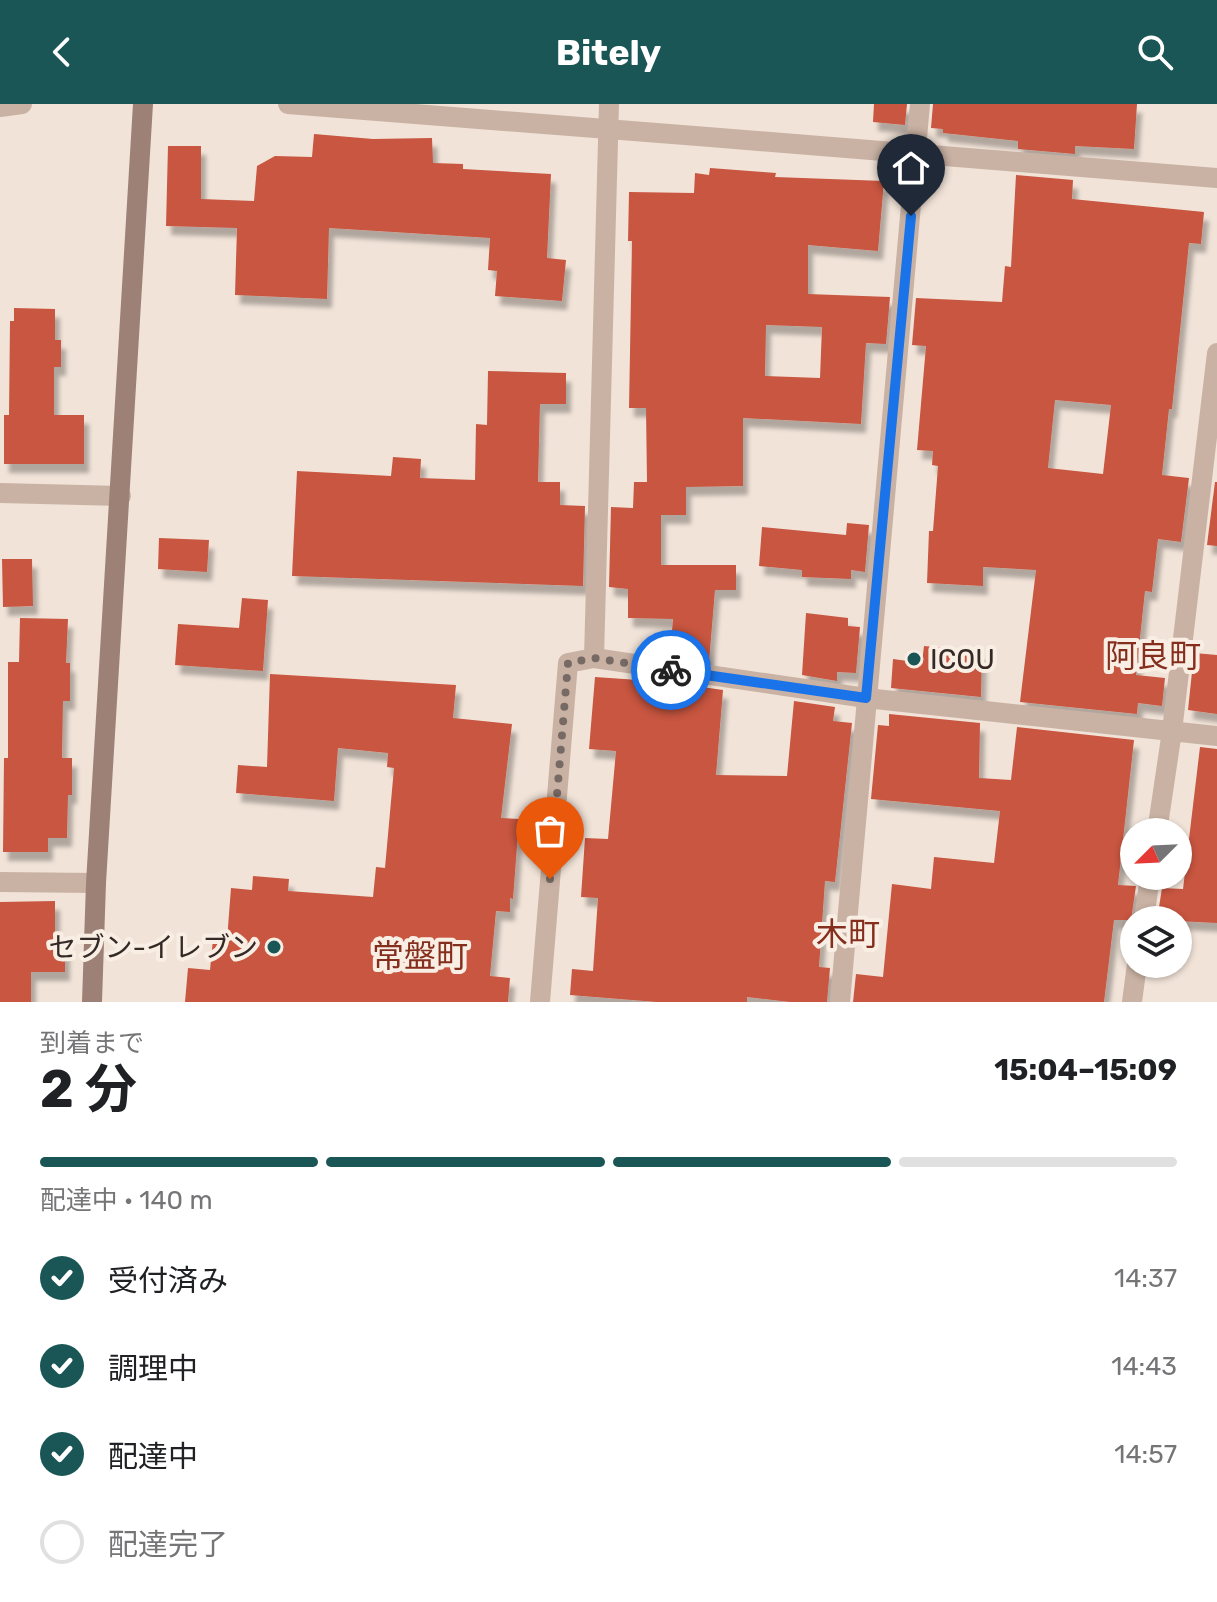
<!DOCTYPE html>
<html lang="ja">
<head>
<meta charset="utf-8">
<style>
  body { margin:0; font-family:Rubik,"Noto Sans JP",sans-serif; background:#f2f2f2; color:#202124; height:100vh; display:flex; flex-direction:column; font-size:30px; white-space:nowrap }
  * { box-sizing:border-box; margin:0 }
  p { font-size:26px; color:#757577 }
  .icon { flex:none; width:44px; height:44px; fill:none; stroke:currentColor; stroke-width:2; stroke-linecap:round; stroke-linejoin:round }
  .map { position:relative; height:898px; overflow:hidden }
  .side { display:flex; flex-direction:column; background:#fff; flex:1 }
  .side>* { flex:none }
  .needle { width:52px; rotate:246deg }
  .buttons { position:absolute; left:1120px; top:714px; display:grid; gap:16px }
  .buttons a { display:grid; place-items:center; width:72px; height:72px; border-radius:50%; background:#fff; box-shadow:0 2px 6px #0004; font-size:40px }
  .pin { position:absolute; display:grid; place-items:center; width:68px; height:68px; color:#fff; margin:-82px -34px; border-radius:50% 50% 50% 0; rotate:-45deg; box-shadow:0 0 8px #0007 }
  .pin .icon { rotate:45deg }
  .courier { position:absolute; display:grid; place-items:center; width:80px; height:80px; margin:-40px; border:6px solid #1a73e8; border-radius:50%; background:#fff; color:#222; box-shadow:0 2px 10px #0007 }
  .head em { font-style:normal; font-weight:700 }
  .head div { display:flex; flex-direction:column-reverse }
  .head { display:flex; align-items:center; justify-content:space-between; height:136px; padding:0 40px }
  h1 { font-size:52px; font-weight:700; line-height:60px }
  .bar { display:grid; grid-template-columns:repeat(4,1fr); gap:12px 8px; align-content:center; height:96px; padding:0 40px }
  .bar i { height:10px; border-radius:6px; background:#e0e0e0 }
  .bar .current { background:#1b5656 }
  .bar p { grid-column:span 4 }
  ol { padding:0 40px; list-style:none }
  li { display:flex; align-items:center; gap:24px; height:88px }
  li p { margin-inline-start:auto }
  li .icon { padding:8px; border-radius:50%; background:#1b5656; color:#fff; stroke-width:4 }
  li:last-child { color:#757577 }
  li i { width:44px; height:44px; border:4px solid #e0e0e0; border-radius:50% }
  header { display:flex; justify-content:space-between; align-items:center; height:104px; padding:0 40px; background:#1b5656; color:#fff; font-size:36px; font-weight:700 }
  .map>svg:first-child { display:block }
  .building { fill:#c85640; fill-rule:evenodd; filter:url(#shadow) }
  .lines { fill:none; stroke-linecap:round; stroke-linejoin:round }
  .street { stroke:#c9b2a4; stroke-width:20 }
  .secondary { stroke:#9d8176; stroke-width:20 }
  .done { stroke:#776a64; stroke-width:8; stroke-dasharray:0 14.4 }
  .route { stroke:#1a73e8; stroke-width:10 }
  .poi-dot { fill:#1b5656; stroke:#f9eee4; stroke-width:3 }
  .labels { text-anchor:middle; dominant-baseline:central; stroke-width:8; stroke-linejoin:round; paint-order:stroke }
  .poi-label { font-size:28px; fill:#352926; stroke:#f9eee4; text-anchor:start }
  .quarter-label { font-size:32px; fill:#852e1e; stroke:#f9eee4 }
</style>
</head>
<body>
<header><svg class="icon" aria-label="back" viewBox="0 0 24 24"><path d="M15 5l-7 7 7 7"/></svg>Bitely<svg class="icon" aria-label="search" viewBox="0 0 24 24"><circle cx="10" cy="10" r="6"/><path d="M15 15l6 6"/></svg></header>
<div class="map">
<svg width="1217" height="898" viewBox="0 0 1217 898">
  <defs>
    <filter id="shadow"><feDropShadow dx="5" dy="9" stdDeviation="2" flood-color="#0004"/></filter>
  </defs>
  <rect width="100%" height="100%" fill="#f1e3d8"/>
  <!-- building -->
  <g class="building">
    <path d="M 874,0 L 907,0 L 905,21 L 873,18 Z"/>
    <path d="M 933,0 L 1137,0 L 1134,45 L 1075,42 L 1075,50 L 1018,45 L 1018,37 L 943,29 L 943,25 L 931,24 Z"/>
    <path d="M 314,30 L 373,35 L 432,34 L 433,59 L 463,60 L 463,65 L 551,70 L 547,154 L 566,156 L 562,197 L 495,192 L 497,167 L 488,166 L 490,134 L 329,124 L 327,195 L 235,191 L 237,124 L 166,122 L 168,42 L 201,42 L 201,95 L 254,97 L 257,62 L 275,52 L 312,53 Z"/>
    <path d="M 710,64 L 776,69 L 775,73 L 884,77 L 878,147 L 808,141 L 808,190 L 890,193 L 886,240 L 866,239 L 861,320 L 743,314 L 743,382 L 686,383 L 686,411 L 661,411 L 661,461 L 736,461 L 736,486 L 715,486 L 709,558 L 670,552 L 673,515 L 628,514 L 628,485 L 609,483 L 611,403 L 633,404 L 634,378 L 647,378 L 646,304 L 629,304 L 632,137 L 628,137 L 629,88 L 694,89 L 695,69 L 709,71 ZM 766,221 L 822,223 L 820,274 L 765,272 Z"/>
    <path d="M 1016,71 L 1073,76 L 1072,95 L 1204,108 L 1201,140 L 1189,139 L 1172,305 L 1169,305 L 1162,371 L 1189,374 L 1181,438 L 1158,435 L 1152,488 L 1145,487 L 1136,571 L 1165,574 L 1162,602 L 1138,599 L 1137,610 L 1020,598 L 1036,466 L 983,463 L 983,482 L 927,479 L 929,427 L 933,427 L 938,362 L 932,361 L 933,347 L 917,346 L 926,242 L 912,241 L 916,194 L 1002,198 L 1005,162 L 1011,163 ZM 1055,296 L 1111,301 L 1103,370 L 1048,364 Z"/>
    <path d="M 14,204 L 55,205 L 55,236 L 61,236 L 61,263 L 54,263 L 54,311 L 84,311 L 84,360 L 4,360 L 4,311 L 9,311 L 10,217 L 14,217 Z"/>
    <path d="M 488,267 L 566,269 L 566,300 L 540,300 L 538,378 L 560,378 L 560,401 L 585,402 L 583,482 L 292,472 L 297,367 L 391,372 L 393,353 L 421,355 L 420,374 L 475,376 L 476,320 L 487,321 Z"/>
    <path d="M 1215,378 L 1217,378 L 1217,442 L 1207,441 Z"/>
    <path d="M 847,419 L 869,421 L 865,468 L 851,466 L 851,475 L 802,473 L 802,466 L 759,462 L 762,423 L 846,431 Z"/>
    <path d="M 159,434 L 209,436 L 207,468 L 158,465 Z"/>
    <path d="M 2,455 L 32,455 L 33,502 L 3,503 Z"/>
    <path d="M 242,494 L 268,496 L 263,567 L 175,561 L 178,520 L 239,524 Z"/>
    <path d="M 806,509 L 848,514 L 848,522 L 860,523 L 856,569 L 837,568 L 837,577 L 802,571 Z"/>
    <path d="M 20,514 L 68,515 L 66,559 L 70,559 L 70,597 L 63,597 L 62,654 L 72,654 L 72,691 L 68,691 L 67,734 L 48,734 L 48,748 L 3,748 L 4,654 L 8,654 L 8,558 L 19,558 Z"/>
    <path d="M 924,542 L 982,548 L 981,593 L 891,584 L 893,555 L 922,559 Z"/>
    <path d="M 1194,549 L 1217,551 L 1217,610 L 1188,606 Z"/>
    <path d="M 270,570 L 456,581 L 453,614 L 512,620 L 501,714 L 519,715 L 513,795 L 510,794 L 510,808 L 496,807 L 490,872 L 510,874 L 508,898 L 185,898 L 188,864 L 210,866 L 213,835 L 227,836 L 231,784 L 252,786 L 253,772 L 289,775 L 288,787 L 373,793 L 376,763 L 385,764 L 394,664 L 387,663 L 388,649 L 338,644 L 334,697 L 236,689 L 238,661 L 267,663 Z"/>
    <path d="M 595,573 L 667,578 L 723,586 L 716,671 L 787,672 L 794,597 L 835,603 L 833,617 L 852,619 L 835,778 L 825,777 L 819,863 L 830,864 L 827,898 L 790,898 L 747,893 L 747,898 L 657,898 L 570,891 L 572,865 L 593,867 L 598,794 L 581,793 L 585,734 L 608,735 L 616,647 L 589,645 Z"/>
    <path d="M 889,610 L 980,619 L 979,674 L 1011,676 L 1017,623 L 1134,636 L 1118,781 L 1136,782 L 1131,816 L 1114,816 L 1104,898 L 853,898 L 856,870 L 883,873 L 892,780 L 931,785 L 934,753 L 994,759 L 1000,707 L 871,695 L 878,621 L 889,622 Z"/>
    <path d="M 1200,643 L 1217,645 L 1217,819 L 1157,816 L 1162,784 L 1183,785 Z"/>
    <path d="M 55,797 L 55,841 L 65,841 L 65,868 L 31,868 L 31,898 L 0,898 L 0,798 Z"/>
  </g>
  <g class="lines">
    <!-- street -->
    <g class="street">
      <path d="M 288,0 C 598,22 907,51 1217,74"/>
      <path d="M 0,3 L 22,0"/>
      <path d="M 0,389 L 121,392"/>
      <path d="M 594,554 L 609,0"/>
      <path d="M 1157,728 L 1172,627 L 1217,249"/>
      <path d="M 0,778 L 96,779"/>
      <path d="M 1144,816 L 1150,772"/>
      <path d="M 540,898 L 568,559 L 594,554 L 866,594 L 1217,632"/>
      <path d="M 840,898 L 920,0"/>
      <path d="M 1132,898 L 1137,860"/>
    </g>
    <!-- secondary -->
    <path class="secondary" d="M 92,898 L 96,779 L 143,0"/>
  </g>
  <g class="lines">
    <!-- done -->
    <path class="done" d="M 550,775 L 568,559 L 594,554 L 671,566"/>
    <!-- route -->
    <path class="route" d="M 671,566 L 866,594 L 911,112"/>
  </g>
  <!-- markers -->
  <g class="poi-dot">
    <circle cx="914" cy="555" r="8"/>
    <circle cx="274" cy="843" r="8"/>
  </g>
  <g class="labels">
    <!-- poi labels -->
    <g class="poi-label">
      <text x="930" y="555">ICOU</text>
      <text x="258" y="843" text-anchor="end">セブン-イレブン</text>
    </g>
    <!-- quarter labels -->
    <g class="quarter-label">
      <text x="1153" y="552">阿良町</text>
      <text x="848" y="830">木町</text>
      <text x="420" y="852">常盤町</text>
    </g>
  </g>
</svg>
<div class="buttons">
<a><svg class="needle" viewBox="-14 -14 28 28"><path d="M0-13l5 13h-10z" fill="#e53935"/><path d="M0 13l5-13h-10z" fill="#757577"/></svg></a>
<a><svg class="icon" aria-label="layers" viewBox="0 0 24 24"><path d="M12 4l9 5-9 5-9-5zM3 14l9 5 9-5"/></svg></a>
</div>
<div class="pin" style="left:550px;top:775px;background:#ea580c"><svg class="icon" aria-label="bag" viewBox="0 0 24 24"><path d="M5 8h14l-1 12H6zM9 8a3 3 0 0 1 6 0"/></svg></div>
<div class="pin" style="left:911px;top:112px;background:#1f2937"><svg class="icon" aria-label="home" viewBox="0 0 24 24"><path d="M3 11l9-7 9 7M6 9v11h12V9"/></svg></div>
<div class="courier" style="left:671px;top:566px"><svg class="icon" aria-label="bike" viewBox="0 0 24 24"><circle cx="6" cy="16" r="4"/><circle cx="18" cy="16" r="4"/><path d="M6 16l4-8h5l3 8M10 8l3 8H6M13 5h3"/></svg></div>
</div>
<section class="side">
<div class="head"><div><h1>2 分</h1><p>到着まで</p></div><em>15:04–15:09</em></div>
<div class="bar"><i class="current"></i><i class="current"></i><i class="current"></i><i></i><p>配達中 · 140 m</p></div>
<ol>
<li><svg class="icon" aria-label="check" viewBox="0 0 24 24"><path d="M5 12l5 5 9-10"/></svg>受付済み<p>14:37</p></li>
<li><svg class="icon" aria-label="check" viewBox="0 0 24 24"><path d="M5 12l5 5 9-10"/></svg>調理中<p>14:43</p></li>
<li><svg class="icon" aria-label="check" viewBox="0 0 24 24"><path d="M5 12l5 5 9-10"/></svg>配達中<p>14:57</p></li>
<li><i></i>配達完了</li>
</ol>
</section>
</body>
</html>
